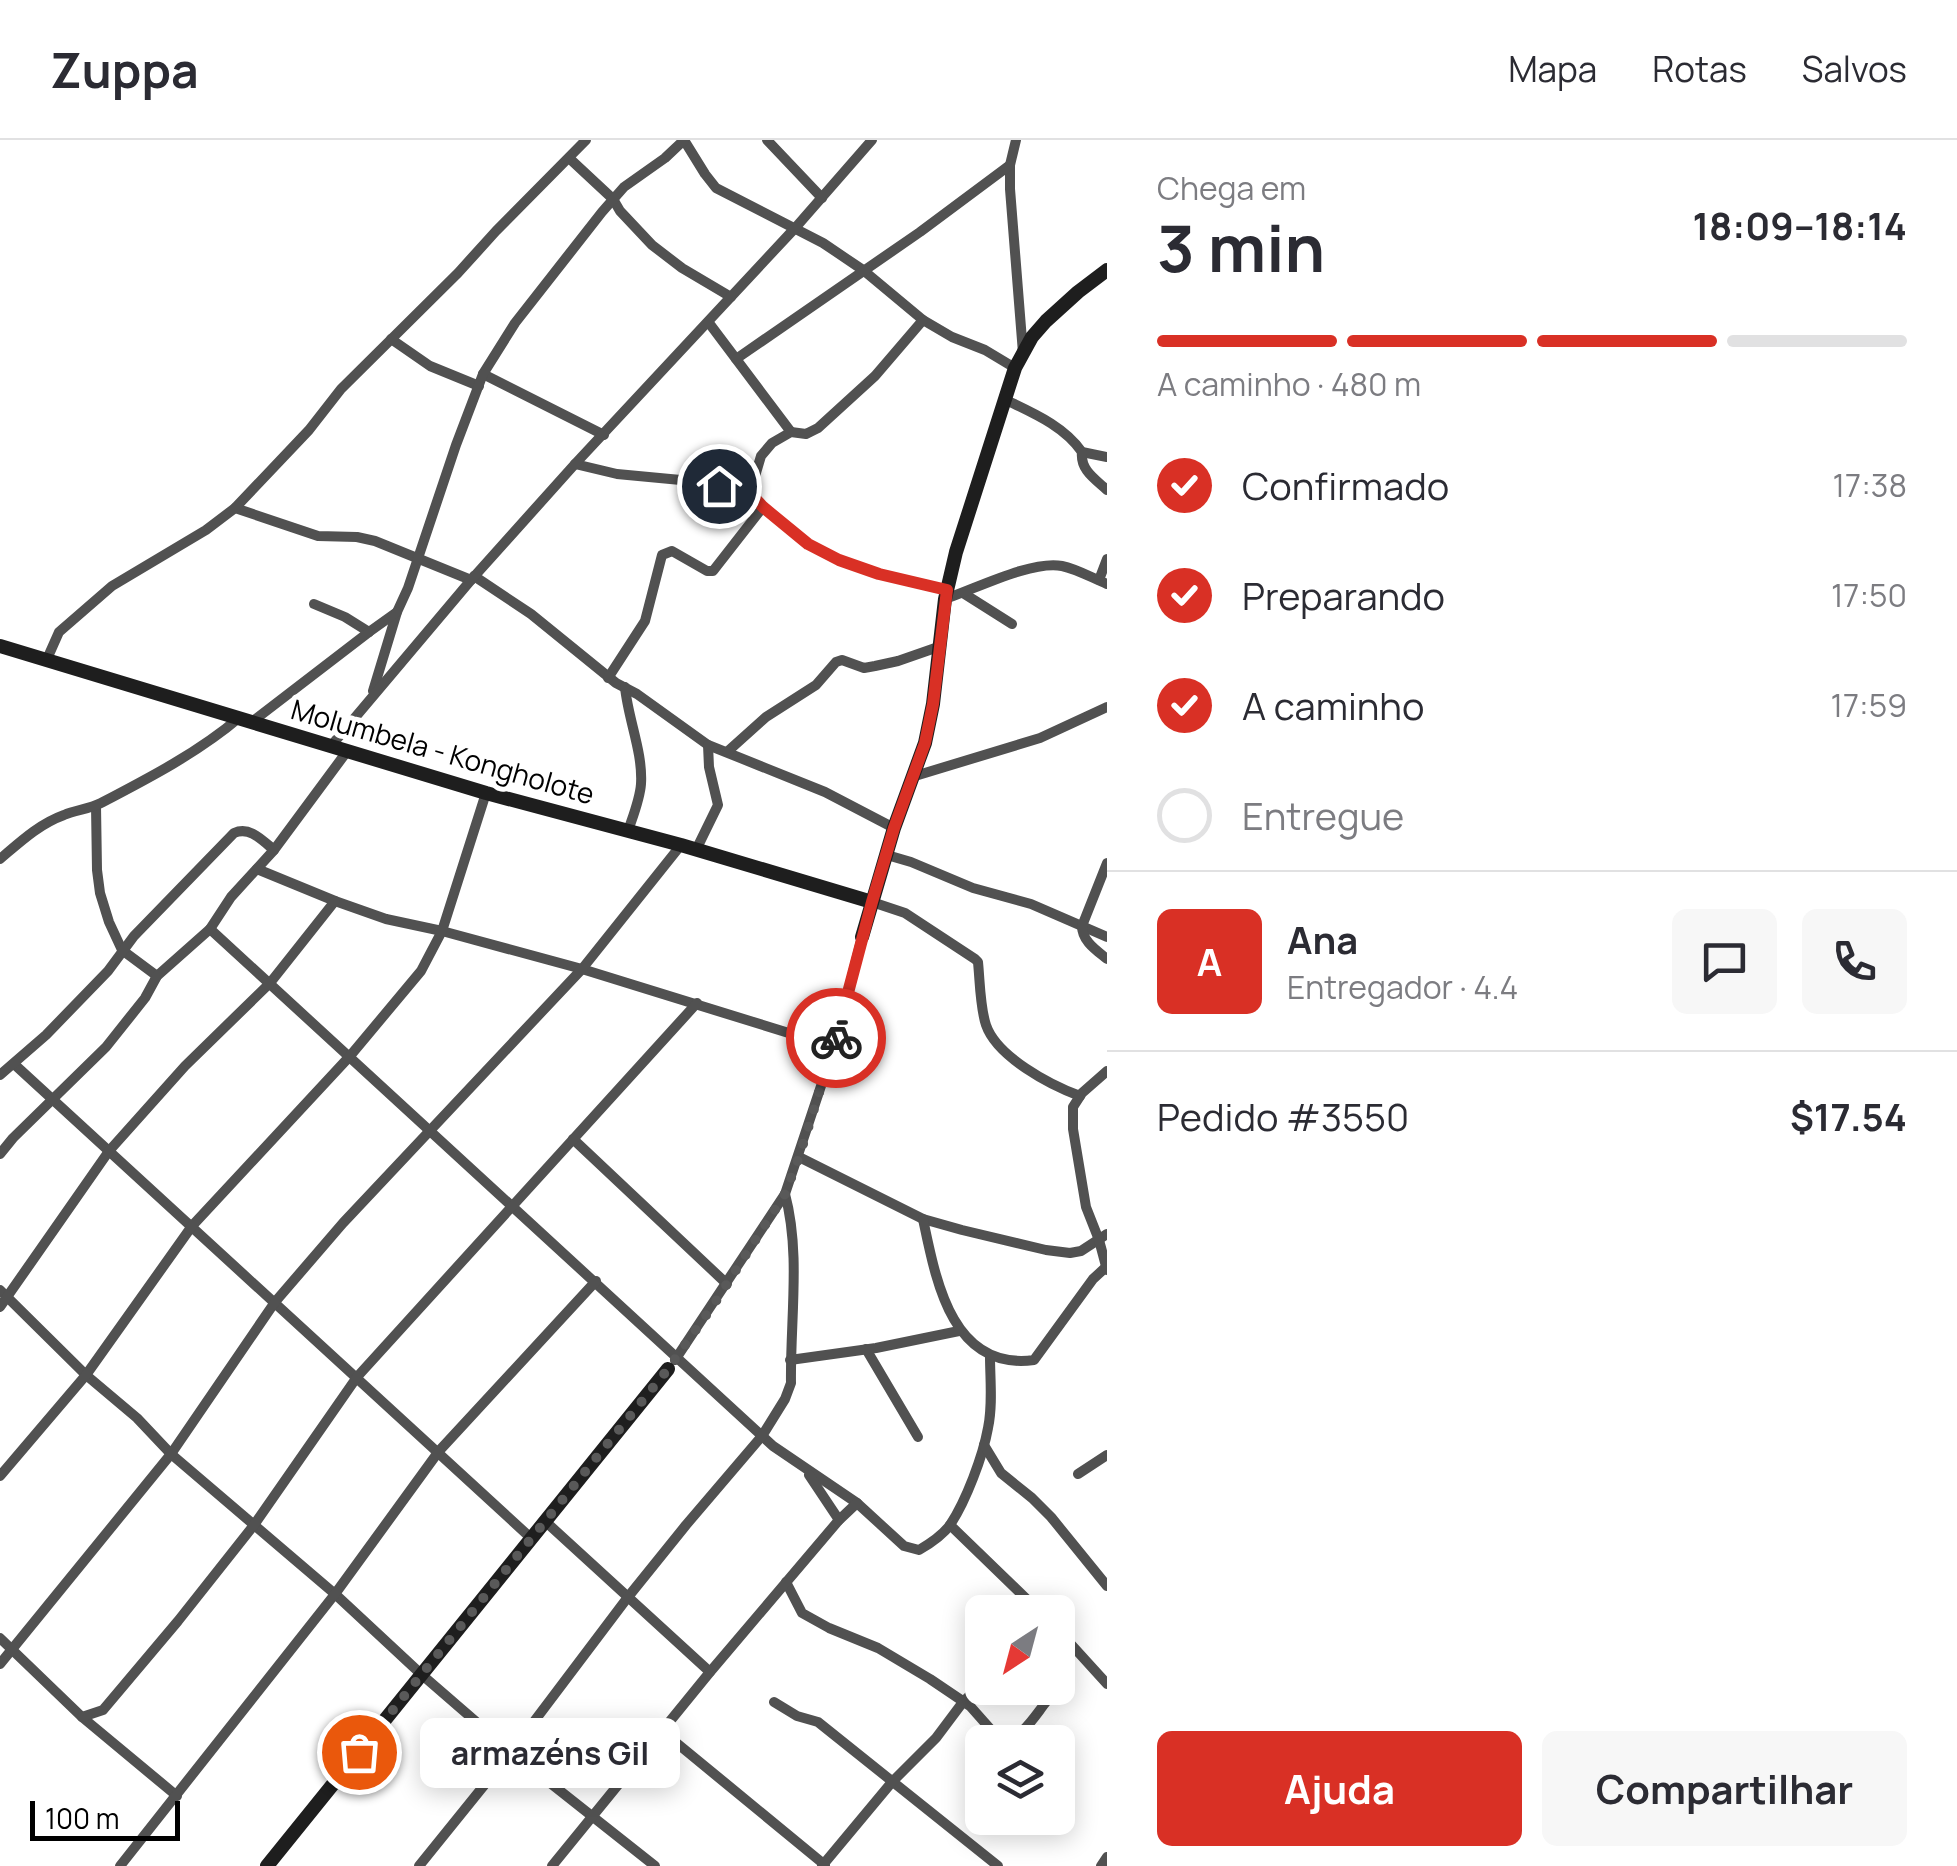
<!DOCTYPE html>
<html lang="pt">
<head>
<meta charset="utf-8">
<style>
  body { margin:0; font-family:Manrope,sans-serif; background:#f7f7f7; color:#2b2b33; height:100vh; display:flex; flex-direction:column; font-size:38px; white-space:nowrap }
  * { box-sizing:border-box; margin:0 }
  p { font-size:32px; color:#7c7c81 }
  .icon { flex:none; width:55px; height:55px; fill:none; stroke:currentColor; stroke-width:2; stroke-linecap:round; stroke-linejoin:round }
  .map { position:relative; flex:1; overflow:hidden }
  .drawer { display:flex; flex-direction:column; background:#fff; width:850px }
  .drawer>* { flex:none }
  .needle { width:65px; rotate:216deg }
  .fabs { position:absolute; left:965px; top:1455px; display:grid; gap:20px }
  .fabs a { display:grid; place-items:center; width:110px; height:110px; border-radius:15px; background:#fff; box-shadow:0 5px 25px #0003; font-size:50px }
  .scale { position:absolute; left:30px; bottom:25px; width:150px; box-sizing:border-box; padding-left:10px; border:5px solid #000; border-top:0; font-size:28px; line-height:35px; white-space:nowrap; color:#000; -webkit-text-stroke:8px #fff; paint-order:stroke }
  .pin { position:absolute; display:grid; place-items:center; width:85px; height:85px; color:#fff; margin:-42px; border:5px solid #fff; border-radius:50%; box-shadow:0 2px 10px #0007 }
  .courier { position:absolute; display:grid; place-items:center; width:100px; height:100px; margin:-50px; border:8px solid #d93025; border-radius:50%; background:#fff; color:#222; box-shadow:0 2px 12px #0007 }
  .bubble { position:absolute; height:70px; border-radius:15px; background:#fff; box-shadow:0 5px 25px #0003; font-size:32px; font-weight:700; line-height:70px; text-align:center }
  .summary em { font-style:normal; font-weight:700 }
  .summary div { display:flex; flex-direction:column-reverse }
  .summary { display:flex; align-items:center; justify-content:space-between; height:170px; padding:0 50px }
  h1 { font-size:65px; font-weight:700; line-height:75px }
  .bar { display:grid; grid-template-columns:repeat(4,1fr); gap:15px 10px; align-content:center; height:120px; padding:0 50px }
  .bar i { height:12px; border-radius:8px; background:#e1e1e2 }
  .bar .current { background:#d93025 }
  .bar p { grid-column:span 4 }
  .line { display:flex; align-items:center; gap:25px; padding:0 50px; border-top:2px solid #e1e1e2 }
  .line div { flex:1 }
  .round { display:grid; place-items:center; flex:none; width:105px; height:105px; border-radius:15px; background:#f7f7f7 }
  ol { padding:0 50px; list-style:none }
  li { display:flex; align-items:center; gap:30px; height:110px }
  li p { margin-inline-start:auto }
  li .icon { padding:10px; border-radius:50%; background:#d93025; color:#fff; stroke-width:4 }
  li:last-child { color:#7c7c81 }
  li i { width:55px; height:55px; border:5px solid #e1e1e2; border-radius:50% }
  .button { display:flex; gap:20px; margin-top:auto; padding:20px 50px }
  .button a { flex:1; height:115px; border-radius:15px; background:#d93025; color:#fff; font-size:40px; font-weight:700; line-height:115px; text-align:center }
  .button a+a { background:#f7f7f7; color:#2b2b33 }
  header { display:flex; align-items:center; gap:60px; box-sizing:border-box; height:140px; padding:0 50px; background:#fff; border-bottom:2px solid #e1e1e2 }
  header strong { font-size:48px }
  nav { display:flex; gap:55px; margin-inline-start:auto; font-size:35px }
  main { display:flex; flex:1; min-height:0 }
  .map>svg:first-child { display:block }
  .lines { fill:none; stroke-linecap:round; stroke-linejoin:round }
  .street { stroke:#515151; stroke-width:10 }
  .secondary { stroke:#1e1e1e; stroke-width:14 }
  .done { stroke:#595959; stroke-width:10; stroke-dasharray:0 18 }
  .route { stroke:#d93025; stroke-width:12 }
  .labels { text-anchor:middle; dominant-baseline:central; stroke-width:10; stroke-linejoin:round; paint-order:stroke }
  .street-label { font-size:28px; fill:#000; stroke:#fff }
</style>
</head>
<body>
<header>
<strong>Zuppa</strong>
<nav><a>Mapa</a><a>Rotas</a><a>Salvos</a></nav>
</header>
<main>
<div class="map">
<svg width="1107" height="1726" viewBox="0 0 1107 1726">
  <rect width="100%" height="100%" fill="#fff"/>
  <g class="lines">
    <!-- street -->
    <g class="street">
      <path d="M 684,0 L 705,34 L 716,48 L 823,103 L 863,130 L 923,180 L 952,197 L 985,210 L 1015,228"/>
      <path d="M 767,0 L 822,58"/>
      <path d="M 1016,0 L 1010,25 L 1010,49 L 1023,213"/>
      <path d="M 569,18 L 613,59 L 620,71 L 652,105 L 682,128 L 731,157"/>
      <path d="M 709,183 L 791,292"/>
      <path d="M 391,199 L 430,226 L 479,246"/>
      <path d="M 736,219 L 920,92 L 1010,25"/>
      <path d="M 483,234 L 604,295"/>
      <path d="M 1006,260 C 1033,273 1064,286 1082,312 L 1107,317"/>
      <path d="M 1082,312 C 1080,330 1095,339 1107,350"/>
      <path d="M 575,324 L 617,334 L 702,342 L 750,353 L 763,367 L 808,404 L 839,420 L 879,434 L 947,450"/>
      <path d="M 750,353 L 761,316 L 772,303 L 791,292 L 806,294 L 818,288 L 875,236 L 923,180"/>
      <path d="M 235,368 L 318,396 L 357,397 L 375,401 L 471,440"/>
      <path d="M 474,436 L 531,474 L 616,543 L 637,554 L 708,605 L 825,652 L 894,688"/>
      <path d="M 1099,440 L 1107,419"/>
      <path d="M 963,453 L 1012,484"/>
      <path d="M 945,459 C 975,449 1032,420 1062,426 C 1077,429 1092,438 1107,444"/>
      <path d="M 314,464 L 345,477 L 369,492"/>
      <path d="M 47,519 L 59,492 L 112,446 L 206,390 L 235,368 L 309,290 L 341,249 L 458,133 L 496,91 L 586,0"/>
      <path d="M 608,538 L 645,481 L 662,415 L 672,411 L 707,431 L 713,431 L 763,367"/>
      <path d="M 625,547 C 628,579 643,612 641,644 C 640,659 633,676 628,691"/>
      <path d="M 373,551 L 397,472 L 408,448 L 456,305 L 483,234 L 515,183 L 602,72 L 624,47 L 665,18 L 684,0"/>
      <path d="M 253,581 L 369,492 L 397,472"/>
      <path d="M 331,606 L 471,440 L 575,324 L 796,87 L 872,0"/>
      <path d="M 727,612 L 766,577 L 816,545 L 836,522 L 842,520 L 864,528 L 875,526 L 898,521 L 941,506"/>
      <path d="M 915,636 L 1040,598 L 1107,567"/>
      <path d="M 96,666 L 97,730 L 100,753 L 109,782 L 122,810 L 157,836"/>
      <path d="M 696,710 L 718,665 L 709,627 L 708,605"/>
      <path d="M 887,715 L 911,722 L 973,748 L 1031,764 L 1107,797"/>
      <path d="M 0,719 C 20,702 39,684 64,675 C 76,670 89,669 101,663 C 149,638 199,612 240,577"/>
      <path d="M 1107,723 L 1082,786 C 1082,801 1096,810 1107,819"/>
      <path d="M 257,729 L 335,761 L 386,779 L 442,791 L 582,829 L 834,907"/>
      <path d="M 872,762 L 905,773 L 975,819 L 978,822 C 980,842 980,867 986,885 C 997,917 1050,945 1080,956"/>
      <path d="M 210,789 L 773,1306 L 857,1363 L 904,1406 L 919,1410 C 931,1403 942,1396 950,1385 C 966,1361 983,1316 988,1288 C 993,1265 990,1239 990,1216"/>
      <path d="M 14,924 L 532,1399"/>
      <path d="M 0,935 L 46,895 L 108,831 L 134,796 L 234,693 C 250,686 262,700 274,710"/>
      <path d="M 573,999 L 727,1144"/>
      <path d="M 0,1014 L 13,998 L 106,907 L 145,858 L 157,836 L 210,789 L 231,757 L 274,710 L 348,610"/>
      <path d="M 799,1017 L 923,1079 L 962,1090 L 1046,1110 L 1070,1113 L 1081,1111 L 1107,1094"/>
      <path d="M 923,1079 C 936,1141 952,1231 1034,1220 L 1093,1139 L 1106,1127"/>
      <path d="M 1107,1130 L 1099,1100 L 1086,1067 L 1073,989 L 1073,967 L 1082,953 L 1107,931"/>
      <path d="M 0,1150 L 86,1235 L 137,1278 L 171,1314 L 335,1454 L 421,1534 L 511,1612 L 655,1726"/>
      <path d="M 0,1167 L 109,1011 L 185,926 L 270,843 L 335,761"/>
      <path d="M 866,1209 L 918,1297"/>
      <path d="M 675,1220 L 785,1054 L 834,907 L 862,797"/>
      <path d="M 790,1220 L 876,1208 L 959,1191"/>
      <path d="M 984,1305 L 1001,1333 L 1032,1358 L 1051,1377 L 1107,1446"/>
      <path d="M 1078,1334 L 1107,1315"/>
      <path d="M 809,1335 L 839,1380"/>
      <path d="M 0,1336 L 86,1235 L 192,1086 L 350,916 L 421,831 L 442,791 L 486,653"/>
      <path d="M 546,1382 L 710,1532"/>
      <path d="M 950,1385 L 1040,1472"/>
      <path d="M 786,1442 L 802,1473 L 829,1488 L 878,1508 L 930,1539 L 970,1566 L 1001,1601 C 1021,1600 1034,1577 1046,1562"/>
      <path d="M 1058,1490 L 1107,1544"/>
      <path d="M 0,1498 L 82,1577 L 177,1656"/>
      <path d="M 0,1524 L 171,1314 L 275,1162 L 343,1083 L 582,829 L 681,705"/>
      <path d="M 774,1562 L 797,1576 L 818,1582 L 998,1726"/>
      <path d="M 82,1577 L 103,1570 L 178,1481 L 254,1385 L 357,1237 L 697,863"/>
      <path d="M 662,1591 L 825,1725"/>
      <path d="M 120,1726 L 335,1454 L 439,1311 L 596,1141"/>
      <path d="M 419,1726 L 511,1612 L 628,1457 L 686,1385 L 762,1296 L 785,1259 L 791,1243 C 790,1181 801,1113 785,1054"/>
      <path d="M 552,1726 L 710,1532 L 839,1380 L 857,1363"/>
      <path d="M 822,1726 L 892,1642 L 936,1598 L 963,1562 L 982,1543"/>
      <path d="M 1101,1726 L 1107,1717"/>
    </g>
    <!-- secondary -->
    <g class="secondary">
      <path d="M 0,506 L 486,653 L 681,705 L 872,762"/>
      <path d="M 862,797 L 894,688 L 925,603 L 933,564 L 945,459 L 956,412 L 1015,228 L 1032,197 L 1046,181 L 1078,152 L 1107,130"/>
      <path d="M 267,1726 L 668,1229"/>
    </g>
  </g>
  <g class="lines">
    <!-- done -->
    <path class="done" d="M 359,1612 L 668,1229 L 714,1164 L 785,1054 L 799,1017 L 836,898"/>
    <!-- route -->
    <path class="route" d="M 719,346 L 750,353 L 763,367 L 808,404 L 839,420 L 879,434 L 947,450 L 933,564 L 925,603 L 894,688 L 872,762 L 836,898"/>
  </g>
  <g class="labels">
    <!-- street labels -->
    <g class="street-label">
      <text transform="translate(443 611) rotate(16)">Molumbela - Kongholote</text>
    </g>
  </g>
</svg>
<div class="fabs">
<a><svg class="needle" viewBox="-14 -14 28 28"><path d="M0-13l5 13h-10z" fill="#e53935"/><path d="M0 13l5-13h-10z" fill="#7c7c81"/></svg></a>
<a><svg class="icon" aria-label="layers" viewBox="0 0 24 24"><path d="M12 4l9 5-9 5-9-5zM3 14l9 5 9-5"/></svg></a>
</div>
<div class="scale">100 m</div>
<div class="pin" style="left:359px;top:1612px;background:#ea580c"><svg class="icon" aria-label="bag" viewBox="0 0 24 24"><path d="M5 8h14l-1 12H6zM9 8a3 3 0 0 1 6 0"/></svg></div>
<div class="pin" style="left:719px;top:346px;background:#1f2937"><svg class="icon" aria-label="home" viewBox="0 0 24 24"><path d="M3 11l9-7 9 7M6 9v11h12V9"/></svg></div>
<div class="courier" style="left:836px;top:898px"><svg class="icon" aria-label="bike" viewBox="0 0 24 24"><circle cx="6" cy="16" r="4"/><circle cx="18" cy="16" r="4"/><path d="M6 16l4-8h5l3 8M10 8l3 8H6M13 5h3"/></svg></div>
<div class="bubble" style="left:420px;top:1578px;width:260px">armazéns Gil</div>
</div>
<section class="drawer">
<div class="summary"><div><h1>3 min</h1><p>Chega em</p></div><em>18:09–18:14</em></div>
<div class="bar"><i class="current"></i><i class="current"></i><i class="current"></i><i></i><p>A caminho · 480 m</p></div>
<ol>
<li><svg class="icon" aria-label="check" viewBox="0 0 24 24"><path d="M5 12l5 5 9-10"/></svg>Confirmado<p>17:38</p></li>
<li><svg class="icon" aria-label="check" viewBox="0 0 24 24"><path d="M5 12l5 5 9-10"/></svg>Preparando<p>17:50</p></li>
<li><svg class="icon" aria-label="check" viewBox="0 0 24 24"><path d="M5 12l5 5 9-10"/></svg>A caminho<p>17:59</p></li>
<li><i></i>Entregue</li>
</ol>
<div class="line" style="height:180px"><b class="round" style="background:#d93025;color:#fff">A</b><div><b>Ana</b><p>Entregador · 4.4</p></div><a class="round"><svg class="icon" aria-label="chat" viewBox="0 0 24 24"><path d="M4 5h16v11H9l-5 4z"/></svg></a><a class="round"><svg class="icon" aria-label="phone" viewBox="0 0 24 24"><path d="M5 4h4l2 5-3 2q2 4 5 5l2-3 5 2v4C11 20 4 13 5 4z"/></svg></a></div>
<div class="line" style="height:130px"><div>Pedido #3550</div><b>$17.54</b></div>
<div class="button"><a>Ajuda</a><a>Compartilhar</a></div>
</section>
</main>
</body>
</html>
